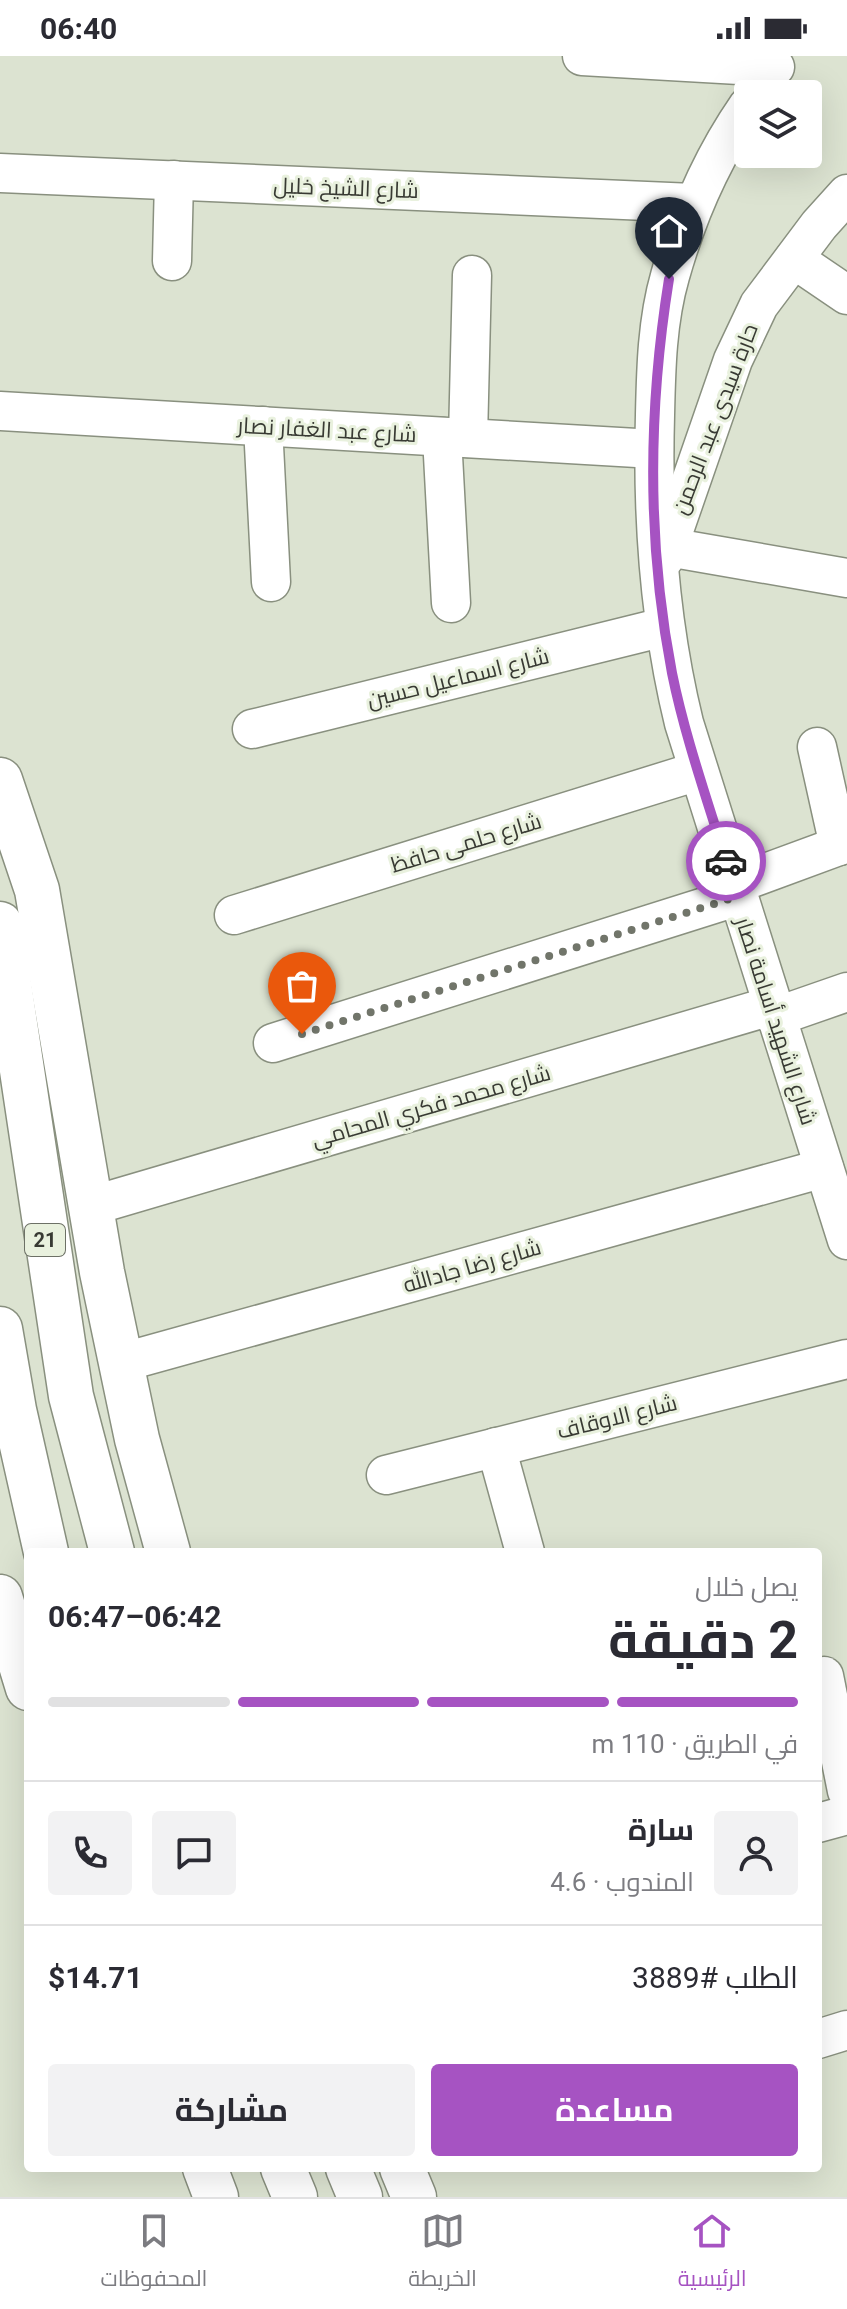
<!DOCTYPE html>
<html lang="ar">
<head>
<meta charset="utf-8">
<style>
  body { margin:0; font-family:Roboto,Cairo,sans-serif; background:#f2f2f3; color:#2b2b33; direction:rtl; height:100vh; display:flex; flex-direction:column; font-size:30px; white-space:nowrap }
  * { box-sizing:border-box; margin:0 }
  p { font-size:26px; color:#7c7c81 }
  .icon { flex:none; width:44px; height:44px; fill:none; stroke:currentColor; stroke-width:2; stroke-linecap:round; stroke-linejoin:round }
  .map { position:relative; flex:1; overflow:hidden; direction:ltr }
  .sheet { position:absolute; left:24px; top:1492px; width:798px; height:624px; display:flex; flex-direction:column; background:#fff; border-radius:8px; box-shadow:0 8px 32px #0002; direction:rtl }
  .sheet>* { flex:none }
  .controls { position:absolute; left:734px; top:24px; display:grid; gap:16px }
  .controls a { display:grid; place-items:center; width:88px; height:88px; border-radius:8px; background:#fff; box-shadow:0 8px 32px #0002; font-size:40px }
  .pin { position:absolute; display:grid; place-items:center; width:68px; height:68px; color:#fff; margin:-82px -34px; border-radius:50% 50% 50% 0; rotate:-45deg; box-shadow:0 0 8px #0007 }
  .pin .icon { rotate:45deg }
  .courier { position:absolute; display:grid; place-items:center; width:80px; height:80px; margin:-40px; border:6px solid #a653c2; border-radius:50%; background:#fff; color:#222; box-shadow:0 2px 10px #0007 }
  .summary em { font-style:normal; font-weight:700 }
  .summary div { display:flex; flex-direction:column-reverse }
  .summary { display:flex; align-items:center; justify-content:space-between; height:136px; padding:0 24px }
  h1 { font-size:52px; font-weight:700; line-height:60px }
  .bar { display:grid; grid-template-columns:repeat(4,1fr); gap:12px 8px; align-content:center; height:96px; padding:0 24px }
  .bar i { height:10px; border-radius:6px; background:#e1e1e2 }
  .bar .active { background:#a653c2 }
  .bar p { grid-column:span 4 }
  .line { display:flex; align-items:center; gap:20px; padding:0 24px; border-top:2px solid #e1e1e2 }
  .line div { flex:1 }
  .round { display:grid; place-items:center; flex:none; width:84px; height:84px; border-radius:8px; background:#f2f2f3 }
  .action { display:flex; gap:16px; margin-top:auto; padding:16px 24px }
  .action a { flex:1; height:92px; border-radius:8px; background:#a653c2; color:#fff; font-size:32px; font-weight:700; line-height:92px; text-align:center }
  .action a+a { background:#f2f2f3; color:#2b2b33 }
  .status { display:flex; justify-content:space-between; align-items:center; height:56px; padding:0 40px; background:#fff; direction:ltr }
  .status svg { height:22px; fill:currentColor }
  .dock { display:flex; justify-content:space-around; align-items:center; height:112px; border-top:2px solid #e1e1e2; background:#fff; font-size:22px; color:#7c7c81 }
  .dock a { display:grid; justify-items:center; gap:4px }
  .dock .active { color:#a653c2 }
  .map>svg:first-child { display:block }
  .lines { fill:none; stroke-linecap:round; stroke-linejoin:round }
  .street-casing { stroke:#89907f; stroke-width:41 }
  .secondary-casing { stroke:#89907f; stroke-width:47 }
  .highway-casing { stroke:#89907f; stroke-width:47 }
  .street { stroke:#fff; stroke-width:38 }
  .secondary { stroke:#fff; stroke-width:44 }
  .highway { stroke:#fff; stroke-width:44 }
  .done { stroke:#71756a; stroke-width:8; stroke-dasharray:0 14.4 }
  .route { stroke:#a653c2; stroke-width:10 }
  .labels { text-anchor:middle; dominant-baseline:central; stroke-width:6; stroke-linejoin:round; paint-order:stroke }
  .shield { fill:#e9f1de; stroke:#6d7166; stroke-width:2 }
  .shield-label { font-size:20px; font-weight:bold; fill:#383a33 }
  .street-label { font-size:22px; fill:#383a33; stroke:#e9f1de }
</style>
</head>
<body>
<div class="status"><b>06:40</b><svg viewBox="0 0 49 12"><path d="M0 12V9h3v3zM5 12V6h3v6zM10 12V3h3v9zM15 12V0h3v12zM26 1h20v11H26zM47 4h2v5h-2z"/></svg></div>
<div class="map">
<svg width="847" height="2141" viewBox="0 0 847 2141">
  <rect width="100%" height="100%" fill="#dce3d1"/>
  <g class="lines">
    <!-- street casing -->
    <g class="street-casing">
      <g id="street">
        <path d="M 582,0 L 775,11"/>
        <path d="M 748,50 C 712,102 687,159 670,220 C 657,265 656,313 655,359 C 652,464 659,565 684,667 L 847,1184"/>
        <path d="M 0,117 L 693,147"/>
        <path d="M 794,203 L 847,239"/>
        <path d="M 172,205 L 174,124"/>
        <path d="M 0,355 L 654,393"/>
        <path d="M 263,370 L 271,526"/>
        <path d="M 442,381 L 451,547"/>
        <path d="M 468,382 L 472,219"/>
        <path d="M 668,491 L 847,522"/>
        <path d="M 664,503 L 733,304 L 759,249 L 819,169 L 847,138"/>
        <path d="M 252,673 L 664,571"/>
        <path d="M 817,691 L 839,790"/>
        <path d="M 733,829 L 847,787"/>
        <path d="M 234,859 L 698,715"/>
        <path d="M 775,961 L 847,936"/>
        <path d="M 273,987 L 736,841"/>
        <path d="M 91,1150 L 771,950"/>
        <path d="M 120,1307 L 824,1112"/>
        <path d="M 496,1391 L 525,1496"/>
        <path d="M 386,1419 L 847,1303"/>
        <path d="M 824,1620 L 847,1735"/>
        <path d="M 818,1767 L 847,1759"/>
        <path d="M 818,1983 L 847,1974"/>
      </g>
    </g>
    <!-- secondary casing -->
    <g class="secondary-casing">
      <g id="secondary">
        <path d="M 0,724 L 37,834 L 102,1216 L 137,1383 L 168,1496"/>
        <path d="M 0,1541 L 28,1632"/>
        <path d="M 205,2112 L 216,2141"/>
        <path d="M 402,2112 L 414,2141"/>
      </g>
    </g>
    <!-- highway casing -->
    <g class="highway-casing">
      <g id="highway">
        <path d="M 0,868 L 71,1340 L 112,1496"/>
        <path d="M 0,1273 L 14,1354 L 46,1496"/>
        <path d="M 283,2112 L 295,2141"/>
        <path d="M 348,2112 L 360,2141"/>
      </g>
    </g>
    <!-- street -->
    <use href="#street" class="street"/>
    <!-- secondary -->
    <use href="#secondary" class="secondary"/>
    <!-- highway -->
    <use href="#highway" class="highway"/>
  </g>
  <g class="lines">
    <!-- done -->
    <path class="done" d="M 302,978 L 736,841 L 726,805"/>
    <!-- route -->
    <path class="route" d="M 669,223 C 648,354 647,487 672,617 C 685,681 707,743 726,805"/>
  </g>
  <g class="labels">
    <!-- shield labels -->
    <rect class="shield" x="25" y="1168" width="40" height="32" rx="6"/>
    <g class="shield-label">
      <text x="45" y="1184">21</text>
    </g>
    <!-- street labels -->
    <g class="street-label">
      <text transform="translate(346 132) rotate(2)">شارع الشيخ خليل</text>
      <text transform="translate(715 363) rotate(-69)">حارة سيدى عبد الرحمن</text>
      <text transform="translate(327 374) rotate(3)">شارع عبد الغفار نصار</text>
      <text transform="translate(458 622) rotate(-14)">شارع اسماعيل حسين</text>
      <text transform="translate(466 787) rotate(-17)">شارع حلمى حافظ</text>
      <text transform="translate(776 965) rotate(72)">شارع الشهيد أسامة نصار</text>
      <text transform="translate(431 1050) rotate(-16)">شارع محمد فكري المحامي</text>
      <text transform="translate(472 1210) rotate(-16)">شارع رضا جادالله</text>
      <text transform="translate(617 1361) rotate(-14)">شارع الاوقاف</text>
    </g>
  </g>
</svg>
<div class="controls">
<a><svg class="icon" aria-label="layers" viewBox="0 0 24 24"><path d="M12 4l9 5-9 5-9-5zM3 14l9 5 9-5"/></svg></a>
</div>
<div class="pin" style="left:302px;top:978px;background:#ea580c"><svg class="icon" aria-label="bag" viewBox="0 0 24 24"><path d="M5 8h14l-1 12H6zM9 8a3 3 0 0 1 6 0"/></svg></div>
<div class="pin" style="left:669px;top:223px;background:#1f2937"><svg class="icon" aria-label="home" viewBox="0 0 24 24"><path d="M3 11l9-7 9 7M6 9v11h12V9"/></svg></div>
<div class="courier" style="left:726px;top:805px"><svg class="icon" aria-label="car" viewBox="0 0 24 24"><path d="M5 17H2v-5l4-1 3-4h7l3 4 3 1v5h-3M9 17h6M6 11h13"/><circle cx="7" cy="17" r="2"/><circle cx="17" cy="17" r="2"/></svg></div>
<section class="sheet">
<div class="summary"><div><h1>2 دقيقة</h1><p>يصل خلال</p></div><em>06:42–06:47</em></div>
<div class="bar"><i class="active"></i><i class="active"></i><i class="active"></i><i></i><p>في الطريق · 110 m</p></div>
<div class="line" style="height:144px"><a class="round"><svg class="icon" aria-label="person" viewBox="0 0 24 24"><circle cx="12" cy="8" r="4"/><path d="M4 21q1-7 8-7t8 7"/></svg></a><div><b>سارة</b><p>المندوب · 4.6</p></div><a class="round"><svg class="icon" aria-label="chat" viewBox="0 0 24 24"><path d="M4 5h16v11H9l-5 4z"/></svg></a><a class="round"><svg class="icon" aria-label="phone" viewBox="0 0 24 24"><path d="M5 4h4l2 5-3 2q2 4 5 5l2-3 5 2v4C11 20 4 13 5 4z"/></svg></a></div>
<div class="line" style="height:104px"><div>الطلب #3889</div><b>$14.71</b></div>
<div class="action"><a>مساعدة</a><a>مشاركة</a></div>
</section>
</div>
<nav class="dock">
<a class="active"><svg class="icon" aria-label="home" viewBox="0 0 24 24"><path d="M3 11l9-7 9 7M6 9v11h12V9"/></svg>الرئيسية</a>
<a><svg class="icon" aria-label="map" viewBox="0 0 24 24"><path d="M3 6l6-2 6 2 6-2v14l-6 2-6-2-6 2zM9 4v14M15 6v14"/></svg>الخريطة</a>
<a><svg class="icon" aria-label="saved" viewBox="0 0 24 24"><path d="M7 4h10v16l-5-4-5 4z"/></svg>المحفوظات</a>
</nav>
</body>
</html>
